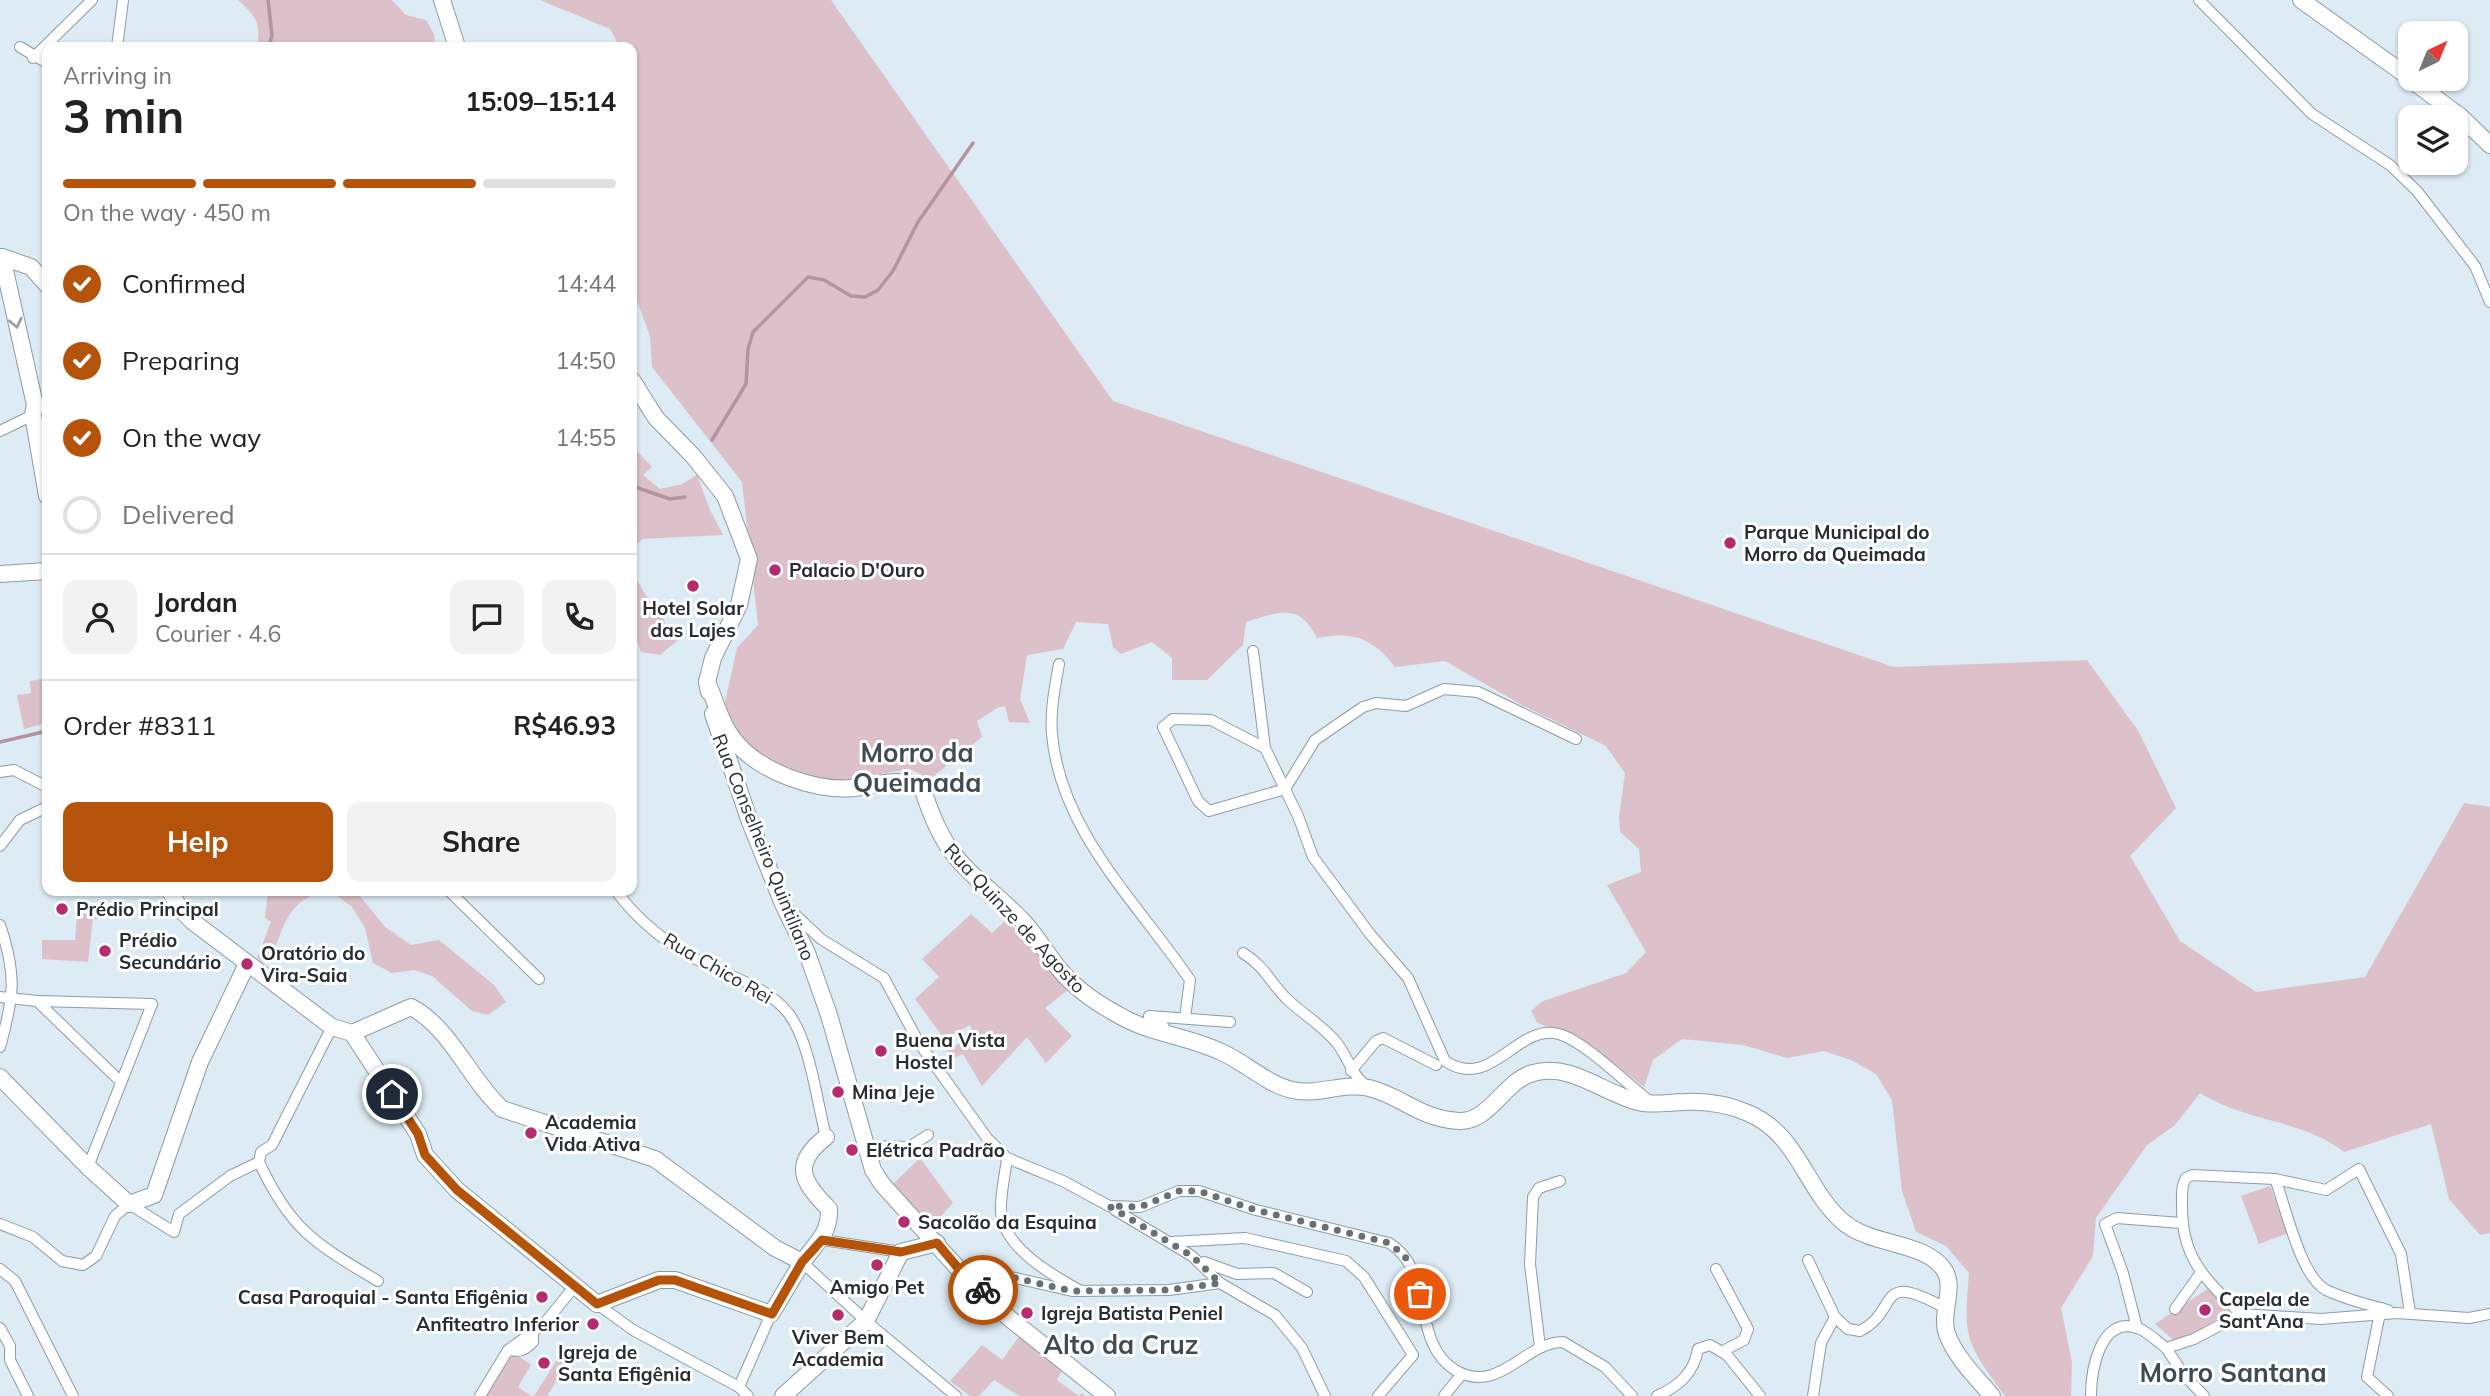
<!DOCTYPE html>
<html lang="en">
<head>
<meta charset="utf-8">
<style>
  body { margin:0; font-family:Mulish,sans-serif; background:#f2f2f2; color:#222; height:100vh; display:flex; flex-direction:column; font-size:26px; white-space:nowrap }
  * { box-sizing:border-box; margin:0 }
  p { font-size:23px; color:#767676 }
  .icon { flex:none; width:38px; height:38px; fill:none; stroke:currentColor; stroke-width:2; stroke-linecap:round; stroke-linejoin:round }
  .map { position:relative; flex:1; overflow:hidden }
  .drawer { position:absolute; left:42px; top:42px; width:595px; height:854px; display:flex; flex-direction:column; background:#fff; border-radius:14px; box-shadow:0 2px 5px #0004 }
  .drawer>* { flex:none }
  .needle { width:46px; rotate:43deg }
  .fabs { position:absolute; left:2398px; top:21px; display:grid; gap:14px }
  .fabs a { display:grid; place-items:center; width:70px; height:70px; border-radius:14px; background:#fff; box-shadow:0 2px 5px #0004; font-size:35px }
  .pin { position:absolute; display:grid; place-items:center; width:60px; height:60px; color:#fff; margin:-30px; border:4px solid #fff; border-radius:50%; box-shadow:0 2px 7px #0007 }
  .courier { position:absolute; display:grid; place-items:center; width:70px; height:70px; margin:-35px; border:5px solid #b45309; border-radius:50%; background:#fff; color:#222; box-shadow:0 2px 9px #0007 }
  .overview em { font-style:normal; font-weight:700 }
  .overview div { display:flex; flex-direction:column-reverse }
  .overview { display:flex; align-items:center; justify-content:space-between; height:119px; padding:0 21px }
  h1 { font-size:46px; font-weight:700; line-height:52px }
  .bar { display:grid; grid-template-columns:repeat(4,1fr); gap:10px 7px; align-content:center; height:84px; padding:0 21px }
  .bar i { height:9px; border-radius:5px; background:#e0e0e0 }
  .bar .selected { background:#b45309 }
  .bar p { grid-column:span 4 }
  .line { display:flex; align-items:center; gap:18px; padding:0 21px; border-top:2px solid #e0e0e0 }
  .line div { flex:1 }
  .round { display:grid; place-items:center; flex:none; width:74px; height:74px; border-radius:14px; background:#f2f2f2 }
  ol { padding:0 21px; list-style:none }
  li { display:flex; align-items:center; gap:21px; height:77px }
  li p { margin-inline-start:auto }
  li .icon { padding:7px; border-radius:50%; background:#b45309; color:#fff; stroke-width:4 }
  li:last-child { color:#767676 }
  li i { width:38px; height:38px; border:4px solid #e0e0e0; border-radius:50% }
  .primary-button { display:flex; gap:14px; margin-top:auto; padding:14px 21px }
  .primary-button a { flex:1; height:80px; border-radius:14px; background:#b45309; color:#fff; font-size:28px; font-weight:700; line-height:80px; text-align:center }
  .primary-button a+a { background:#f2f2f2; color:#222 }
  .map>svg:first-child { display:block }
  .green { fill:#dcc1ca }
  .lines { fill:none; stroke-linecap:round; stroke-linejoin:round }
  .stream { stroke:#b5949f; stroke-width:3.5 }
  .street-casing { stroke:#8e9ca4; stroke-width:12 }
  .secondary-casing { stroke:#8e9ca4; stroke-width:18 }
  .street { stroke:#fff; stroke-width:10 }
  .secondary { stroke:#fff; stroke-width:16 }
  .oneway { stroke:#9ea0a2 }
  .done { stroke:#677075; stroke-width:7; stroke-dasharray:0 12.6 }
  .route { stroke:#b45309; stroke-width:9 }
  .poi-dot { fill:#b42c6e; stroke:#fff; stroke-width:2.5 }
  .labels { text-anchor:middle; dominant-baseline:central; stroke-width:6; stroke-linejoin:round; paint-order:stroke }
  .poi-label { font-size:19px; font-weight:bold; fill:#282d31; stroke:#fff; text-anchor:start }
  .street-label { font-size:19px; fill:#282d31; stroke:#fff }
  .district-label { font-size:26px; font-weight:bold; fill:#404c53; stroke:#fff }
</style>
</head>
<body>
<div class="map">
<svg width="2490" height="1396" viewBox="0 0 2490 1396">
  <rect width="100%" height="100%" fill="#ddebf4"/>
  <!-- green -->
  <g class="green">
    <path d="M 238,0 L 392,0 L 406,15 L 426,20 L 434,34 L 435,47 L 257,47 C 261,23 256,16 238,0 Z"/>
    <path d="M 540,0 L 831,0 L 1113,401 L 1894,667 L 2087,660 L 2139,732 L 2176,808 L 2130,856 L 2180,941 L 2256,992 L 2365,977 L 2464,803 L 2490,807 L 2490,1233 L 2480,1235 L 2449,1199 L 2431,1124 L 2344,1152 C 2304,1120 2246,1122 2200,1093 L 2175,1125 L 2147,1145 L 2096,1218 L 2093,1256 L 2061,1308 L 2072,1362 L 2071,1396 L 2005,1396 C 1966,1342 1963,1341 1969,1273 L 1946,1246 L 1916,1232 L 1902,1191 L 1892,1100 L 1876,1074 L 1851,1060 L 1824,1051 L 1787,1058 L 1743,1045 L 1682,1039 L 1653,1060 L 1644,1087 L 1616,1065 L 1537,1022 L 1531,1011 L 1543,1001 L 1626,973 L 1646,952 L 1607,885 L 1641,872 L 1639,849 L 1620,832 L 1619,817 L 1625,773 L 1606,746 L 1522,705 L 1445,661 L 1395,667 C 1373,638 1352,631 1317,638 C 1299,602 1279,612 1246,622 L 1243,645 L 1207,680 L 1172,680 L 1172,658 L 1152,642 L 1121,654 L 1113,647 L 1108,624 L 1076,622 L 1063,649 L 1027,655 L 1020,699 L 1030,723 L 1009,722 L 1005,706 L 997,708 L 977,721 L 982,737 L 930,779 L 910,769 L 833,782 L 807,779 L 756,753 L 733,731 L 725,702 L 737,648 L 758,625 L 742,482 L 652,367 L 650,336 L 632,287 L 632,47 L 620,47 L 610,29 Z"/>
    <path d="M 632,446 L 652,467 L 643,475 L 660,489 L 682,484 L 697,475 L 710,510 L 723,535 L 642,539 L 636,545 L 632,566 Z"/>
    <path d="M 632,572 L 650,602 L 663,614 L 665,624 L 678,640 L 660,655 L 641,652 L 632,625 Z"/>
    <path d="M 47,678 L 47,723 L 24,729 L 17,695 L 31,693 L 30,681 Z"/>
    <path d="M 268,891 L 329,891 C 288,897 284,926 271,959 L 263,963 L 257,958 L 271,922 L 265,918 Z"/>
    <path d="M 331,891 L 356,891 L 385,927 L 411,945 L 439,940 L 494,985 L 506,1002 L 488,1015 L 472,1011 L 432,976 L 414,970 L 392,973 L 373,963 L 365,928 L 352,907 Z"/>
    <path d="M 77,913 L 99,914 L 97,919 L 93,919 L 88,962 L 42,959 L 42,940 L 75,940 Z"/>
    <path d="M 971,914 L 992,933 L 1007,919 L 1069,989 L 1045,1008 L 1072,1036 L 1046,1063 L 1027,1037 L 982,1086 L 963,1054 L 953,1059 L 947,1051 L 974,1034 L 970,1025 L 950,1036 L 952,1041 L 948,1044 L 915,999 L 939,977 L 922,959 Z"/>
    <path d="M 920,1158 L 953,1203 L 931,1227 L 893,1184 Z"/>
    <path d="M 2270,1186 L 2288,1233 L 2259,1244 L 2241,1196 Z"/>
    <path d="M 2209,1288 L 2228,1310 L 2196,1336 L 2177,1343 L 2155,1324 Z"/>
    <path d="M 1021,1334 L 1064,1367 L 1057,1380 L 1079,1396 L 1082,1393 L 1085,1396 L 1019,1396 L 994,1380 L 979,1396 L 970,1396 L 950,1381 L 982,1345 L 1002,1360 Z"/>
    <path d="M 564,1349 L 569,1349 L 565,1356 L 570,1360 L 547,1396 L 534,1396 Z"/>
    <path d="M 514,1353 L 531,1365 L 518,1387 L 531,1396 L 483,1396 Z"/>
  </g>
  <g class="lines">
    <!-- stream -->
    <g class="stream">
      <path d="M 268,0 L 272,35 L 269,47"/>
      <path d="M 712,440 L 746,384 L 748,349 L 753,332 L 808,277 L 824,280 L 851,296 L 865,297 L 878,290 L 893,271 L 918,222 L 973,143"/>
      <path d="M 632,486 L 670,499 L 685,497"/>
      <path d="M 0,742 L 47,731"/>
    </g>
    <!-- street casing -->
    <g class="street-casing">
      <g id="street">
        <path d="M 2199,0 L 2312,114 L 2390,165 L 2417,191 L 2475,266 L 2490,302"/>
        <path d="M 20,47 L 47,63"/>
        <path d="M 117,47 L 123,0"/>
        <path d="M 33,58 L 92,0"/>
        <path d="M 0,431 L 33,415"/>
        <path d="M 1253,651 L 1265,748 L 1298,816 L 1313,857 L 1370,934 L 1408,978 L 1445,1061 C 1493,1093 1518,1019 1562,1035 C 1587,1044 1628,1085 1652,1103"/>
        <path d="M 1059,664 C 1055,686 1050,711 1052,734 C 1060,831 1138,903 1190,980 L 1185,1018"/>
        <path d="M 1265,748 L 1211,720 L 1173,719 L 1163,727 L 1198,801 L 1209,811 L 1285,789 L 1315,740 L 1363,707 L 1376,703 L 1406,706 L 1444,689 L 1478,692 L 1576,739"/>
        <path d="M 0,772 L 14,770 L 47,787"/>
        <path d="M 0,846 L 20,820 L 47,807"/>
        <path d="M 449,891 L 539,979"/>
        <path d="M 616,891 C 639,922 671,947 707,965 C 734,978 769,988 789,1014 C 810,1042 817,1102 826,1137"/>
        <path d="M 790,910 L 821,939 L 884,978 L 919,1043 L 987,1138 L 1007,1158 L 1063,1181 L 1109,1206 L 1140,1207 L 1179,1191 L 1199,1191 L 1256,1210 L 1389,1243 C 1435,1270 1410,1342 1455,1370 C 1499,1396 1524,1342 1563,1342 L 1605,1367 L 1632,1396"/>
        <path d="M 0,925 C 17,975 14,997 0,1047"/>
        <path d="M 1243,953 C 1266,967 1270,983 1288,1000 C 1304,1015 1322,1025 1337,1043 C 1349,1059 1351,1074 1367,1087"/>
        <path d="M 0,997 L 37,1001 L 152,1004 L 88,1167"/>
        <path d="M 37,1001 L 121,1082"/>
        <path d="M 1164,1027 L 1150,1020 L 1149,1016 L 1230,1022"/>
        <path d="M 1351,1071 L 1376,1041 L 1383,1038 L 1436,1065"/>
        <path d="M 865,1146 L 909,1147 L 928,1135"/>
        <path d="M 1007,1158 C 1005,1176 1000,1195 1001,1212 C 1004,1248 1052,1275 1079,1290"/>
        <path d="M 259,1162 C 291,1231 316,1244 378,1281"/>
        <path d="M 2275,1179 C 2286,1207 2300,1276 2326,1290 C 2345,1299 2368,1305 2388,1310"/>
        <path d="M 1115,1210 L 1192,1256 L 1220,1283 L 1275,1315 L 1302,1348 L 1325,1396"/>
        <path d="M 0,1224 L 33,1237 L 62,1261 L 83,1265 L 96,1256 L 115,1216 L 129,1204 L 174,1232 L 179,1214 L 230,1176 L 259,1162 L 261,1152 L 272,1145 L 332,1027"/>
        <path d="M 823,1240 L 901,1252"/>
        <path d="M 1171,1242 L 1245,1238 L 1346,1261 L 1364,1277 L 1413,1355 L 1378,1396"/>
        <path d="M 1808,1260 L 1835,1317"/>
        <path d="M 802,1262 L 866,1321 L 956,1396"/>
        <path d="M 1204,1262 L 1237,1274 L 1274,1273 L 1307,1292"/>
        <path d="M 0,1269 L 15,1281 L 73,1396"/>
        <path d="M 1716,1269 L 1748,1329 L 1744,1340 L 1723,1351"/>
        <path d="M 982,1291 L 1002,1275 L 1072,1291 L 1169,1290 L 1220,1283"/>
        <path d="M 597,1304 L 633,1330 L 739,1387 L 748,1396"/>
        <path d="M 2381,1308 L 2367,1377 L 2388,1396"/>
        <path d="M 2175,1309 L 2200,1274"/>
        <path d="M 2241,1314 C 2205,1279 2181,1258 2182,1204 C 2182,1195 2181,1186 2186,1178 L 2192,1175 L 2275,1179 L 2326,1190 L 2359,1169 L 2401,1254 L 2410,1313"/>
        <path d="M 0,1328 L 10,1346 L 10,1360 L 28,1396"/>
        <path d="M 2137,1328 L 2123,1273 L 2105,1224 L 2117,1218 L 2181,1223"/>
        <path d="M 1540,1347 L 1530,1264 L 1533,1197 L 1539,1188 L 1560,1181"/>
        <path d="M 2166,1348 L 2184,1375 L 2204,1396"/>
        <path d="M 508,1350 C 520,1352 524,1351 533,1342 L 533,1333"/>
        <path d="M 739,1387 L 771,1314"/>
        <path d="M 480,1396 L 508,1350 L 544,1324 L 574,1287"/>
        <path d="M 1444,1396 L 1462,1374"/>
        <path d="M 1657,1396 C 1679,1386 1694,1373 1698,1349 L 1710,1345 L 1727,1355 L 1760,1396"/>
        <path d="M 1813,1396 L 1821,1343 L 1835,1317 L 1848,1329 L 1860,1331 C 1901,1310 1874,1269 1945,1308"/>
        <path d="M 2091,1396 C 2091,1371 2100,1315 2138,1328 C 2148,1332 2158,1342 2166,1348 L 2194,1339 L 2241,1314 L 2321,1319 L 2397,1313 L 2469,1318 L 2490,1314"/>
      </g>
    </g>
    <!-- secondary casing -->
    <g class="secondary-casing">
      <g id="secondary">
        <path d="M 442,0 L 457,47"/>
        <path d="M 2301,0 L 2410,78"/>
        <path d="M 2410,79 L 2461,117 L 2490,145"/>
        <path d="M 2,257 L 35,405 L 33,415 L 47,496"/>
        <path d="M 2,257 L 31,267 L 47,285"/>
        <path d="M 632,380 L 656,418 L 693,456 L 725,496 L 749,559 L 739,605 L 713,658 L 707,682 L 709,692"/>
        <path d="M 0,574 L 47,571"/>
        <path d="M 707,682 C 715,699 720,721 731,736 C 756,772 819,794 861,787 C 882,784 904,776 923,790 C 947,866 971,869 1022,920 C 1036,935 1047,954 1060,970 C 1075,988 1095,1002 1115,1013 C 1149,1034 1184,1035 1219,1051 C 1244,1061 1266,1084 1292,1090 C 1317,1096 1343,1082 1369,1088 C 1402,1096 1420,1119 1459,1121 C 1490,1122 1504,1081 1533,1073 C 1570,1062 1603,1093 1638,1102 C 1654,1106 1670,1102 1686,1102 C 1707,1101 1729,1105 1748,1113 C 1798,1134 1805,1188 1842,1221 C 1870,1246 1921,1241 1942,1267 C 1958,1285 1939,1313 1947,1334 C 1956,1358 1976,1377 1992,1396"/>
        <path d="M 713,714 L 750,822 L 783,904 L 807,953 L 829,1015 L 873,1170 L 882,1184 L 963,1274 L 1009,1318 L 1107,1396"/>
        <path d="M 170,891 L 180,909 L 192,921 L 332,1027 L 352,1033 L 418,1134 L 425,1155 L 457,1190 L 597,1304 L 659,1280 L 675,1280 L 771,1314 C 781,1298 790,1282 800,1266 C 813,1245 830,1236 829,1209 C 802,1182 791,1164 826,1137"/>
        <path d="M 352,1033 L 411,1007 C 451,1028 469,1079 502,1109 L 655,1159 L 775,1248 L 802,1262"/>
        <path d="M 0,1077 L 88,1167 L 129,1204 L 154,1195 L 200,1062 L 247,964"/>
        <path d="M 783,1396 L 866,1321 L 901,1252 L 937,1243"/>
      </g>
    </g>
    <!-- street -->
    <use href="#street" class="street"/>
    <!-- secondary -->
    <use href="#secondary" class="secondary"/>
  </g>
  <!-- one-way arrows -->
  <defs><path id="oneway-chevron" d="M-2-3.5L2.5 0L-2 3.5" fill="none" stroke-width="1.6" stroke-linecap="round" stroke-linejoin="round" transform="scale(1.75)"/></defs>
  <use class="oneway" href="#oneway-chevron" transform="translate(16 323) rotate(78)"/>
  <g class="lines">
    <!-- done -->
    <path class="done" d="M 983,1290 L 1002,1275 L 1072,1291 L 1169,1290 L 1220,1283 L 1192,1256 L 1109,1206 L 1140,1207 L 1179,1191 L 1199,1191 L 1256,1210 L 1389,1243 L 1405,1256 L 1420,1294"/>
    <!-- route -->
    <path class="route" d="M 392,1094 L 418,1134 L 425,1155 L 457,1190 L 597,1304 L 659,1280 L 675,1280 L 772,1314 L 802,1262 L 822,1240 L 901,1252 L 937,1243 L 963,1274 L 983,1290"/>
  </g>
  <!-- markers -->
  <g class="poi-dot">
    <circle cx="1730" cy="543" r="7"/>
    <circle cx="775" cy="570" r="7"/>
    <circle cx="693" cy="586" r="7"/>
    <circle cx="62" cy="909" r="7"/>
    <circle cx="105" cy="951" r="7"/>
    <circle cx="247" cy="964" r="7"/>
    <circle cx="881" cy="1051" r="7"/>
    <circle cx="838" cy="1092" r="7"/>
    <circle cx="531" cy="1133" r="7"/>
    <circle cx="852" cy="1150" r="7"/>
    <circle cx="904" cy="1222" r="7"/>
    <circle cx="877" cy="1265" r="7"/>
    <circle cx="542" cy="1297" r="7"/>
    <circle cx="2205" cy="1310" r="7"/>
    <circle cx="1027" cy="1313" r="7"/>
    <circle cx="838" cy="1315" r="7"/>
    <circle cx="593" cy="1324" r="7"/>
    <circle cx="544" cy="1363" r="7"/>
  </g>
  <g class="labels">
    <!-- poi labels -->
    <g class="poi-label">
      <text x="1744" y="532">Parque Municipal do<tspan x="1744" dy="22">Morro da Queimada</tspan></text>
      <text x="789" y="570">Palacio D'Ouro</text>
      <text x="693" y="608" text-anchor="middle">Hotel Solar<tspan x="693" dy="22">das Lajes</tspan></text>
      <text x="76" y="909">Prédio Principal</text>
      <text x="119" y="940">Prédio<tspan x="119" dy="22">Secundário</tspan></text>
      <text x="261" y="953">Oratório do<tspan x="261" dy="22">Vira-Saia</tspan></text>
      <text x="895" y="1040">Buena Vista<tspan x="895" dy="22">Hostel</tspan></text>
      <text x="852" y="1092">Mina Jeje</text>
      <text x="545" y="1122">Academia<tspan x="545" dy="22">Vida Ativa</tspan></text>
      <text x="866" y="1150">Elétrica Padrão</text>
      <text x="918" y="1222">Sacolão da Esquina</text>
      <text x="877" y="1287" text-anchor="middle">Amigo Pet</text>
      <text x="528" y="1297" text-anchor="end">Casa Paroquial - Santa Efigênia</text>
      <text x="2219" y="1299">Capela de<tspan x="2219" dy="22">Sant'Ana</tspan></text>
      <text x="1041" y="1313">Igreja Batista Peniel</text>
      <text x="579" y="1324" text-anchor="end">Anfiteatro Inferior</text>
      <text x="838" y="1337" text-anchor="middle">Viver Bem<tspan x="838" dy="22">Academia</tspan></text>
      <text x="558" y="1352">Igreja de<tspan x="558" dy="22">Santa Efigênia</tspan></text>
    </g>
    <!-- street labels -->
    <g class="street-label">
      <text transform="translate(764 847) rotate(68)">Rua Conselheiro Quintiliano</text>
      <text transform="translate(1015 918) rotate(47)">Rua Quinze de Agosto</text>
      <text transform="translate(718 968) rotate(30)">Rua Chico Rei</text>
    </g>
    <!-- district labels -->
    <g class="district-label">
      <text x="917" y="752">Morro da<tspan x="917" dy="30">Queimada</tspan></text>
      <text x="1121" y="1344">Alto da Cruz</text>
      <text x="2233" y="1372">Morro Santana</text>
    </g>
  </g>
</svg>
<div class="fabs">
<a><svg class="needle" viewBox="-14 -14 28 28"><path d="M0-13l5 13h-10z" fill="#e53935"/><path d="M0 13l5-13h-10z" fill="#767676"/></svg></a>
<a><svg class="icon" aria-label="layers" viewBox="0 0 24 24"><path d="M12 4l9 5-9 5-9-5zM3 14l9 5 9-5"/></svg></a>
</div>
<div class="pin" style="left:1420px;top:1294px;background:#ea580c"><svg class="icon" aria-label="bag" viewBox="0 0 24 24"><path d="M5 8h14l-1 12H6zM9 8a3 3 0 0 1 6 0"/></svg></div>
<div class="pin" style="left:392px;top:1094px;background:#1f2937"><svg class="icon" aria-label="home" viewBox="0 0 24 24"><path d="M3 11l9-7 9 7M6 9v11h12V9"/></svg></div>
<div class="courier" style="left:983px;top:1290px"><svg class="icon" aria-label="bike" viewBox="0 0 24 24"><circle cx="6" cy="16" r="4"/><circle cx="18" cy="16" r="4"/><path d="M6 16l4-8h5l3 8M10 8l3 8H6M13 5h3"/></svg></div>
<section class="drawer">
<div class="overview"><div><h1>3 min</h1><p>Arriving in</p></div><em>15:09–15:14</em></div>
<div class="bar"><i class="selected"></i><i class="selected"></i><i class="selected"></i><i></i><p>On the way · 450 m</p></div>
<ol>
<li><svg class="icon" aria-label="check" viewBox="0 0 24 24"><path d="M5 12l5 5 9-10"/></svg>Confirmed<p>14:44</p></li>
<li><svg class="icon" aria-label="check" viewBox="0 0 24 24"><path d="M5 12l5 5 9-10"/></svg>Preparing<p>14:50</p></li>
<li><svg class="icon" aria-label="check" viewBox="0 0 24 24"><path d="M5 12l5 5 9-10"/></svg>On the way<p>14:55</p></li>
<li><i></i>Delivered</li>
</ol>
<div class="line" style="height:126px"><a class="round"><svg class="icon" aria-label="person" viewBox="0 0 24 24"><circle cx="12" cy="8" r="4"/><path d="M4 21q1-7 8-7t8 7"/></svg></a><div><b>Jordan</b><p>Courier · 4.6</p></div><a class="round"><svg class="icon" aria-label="chat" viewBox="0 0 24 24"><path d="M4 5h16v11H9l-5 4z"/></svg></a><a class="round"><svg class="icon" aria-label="phone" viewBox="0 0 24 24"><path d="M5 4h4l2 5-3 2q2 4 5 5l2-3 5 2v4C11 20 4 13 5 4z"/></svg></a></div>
<div class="line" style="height:91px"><div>Order #8311</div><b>R$46.93</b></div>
<div class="primary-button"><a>Help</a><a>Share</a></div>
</section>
</div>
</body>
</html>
